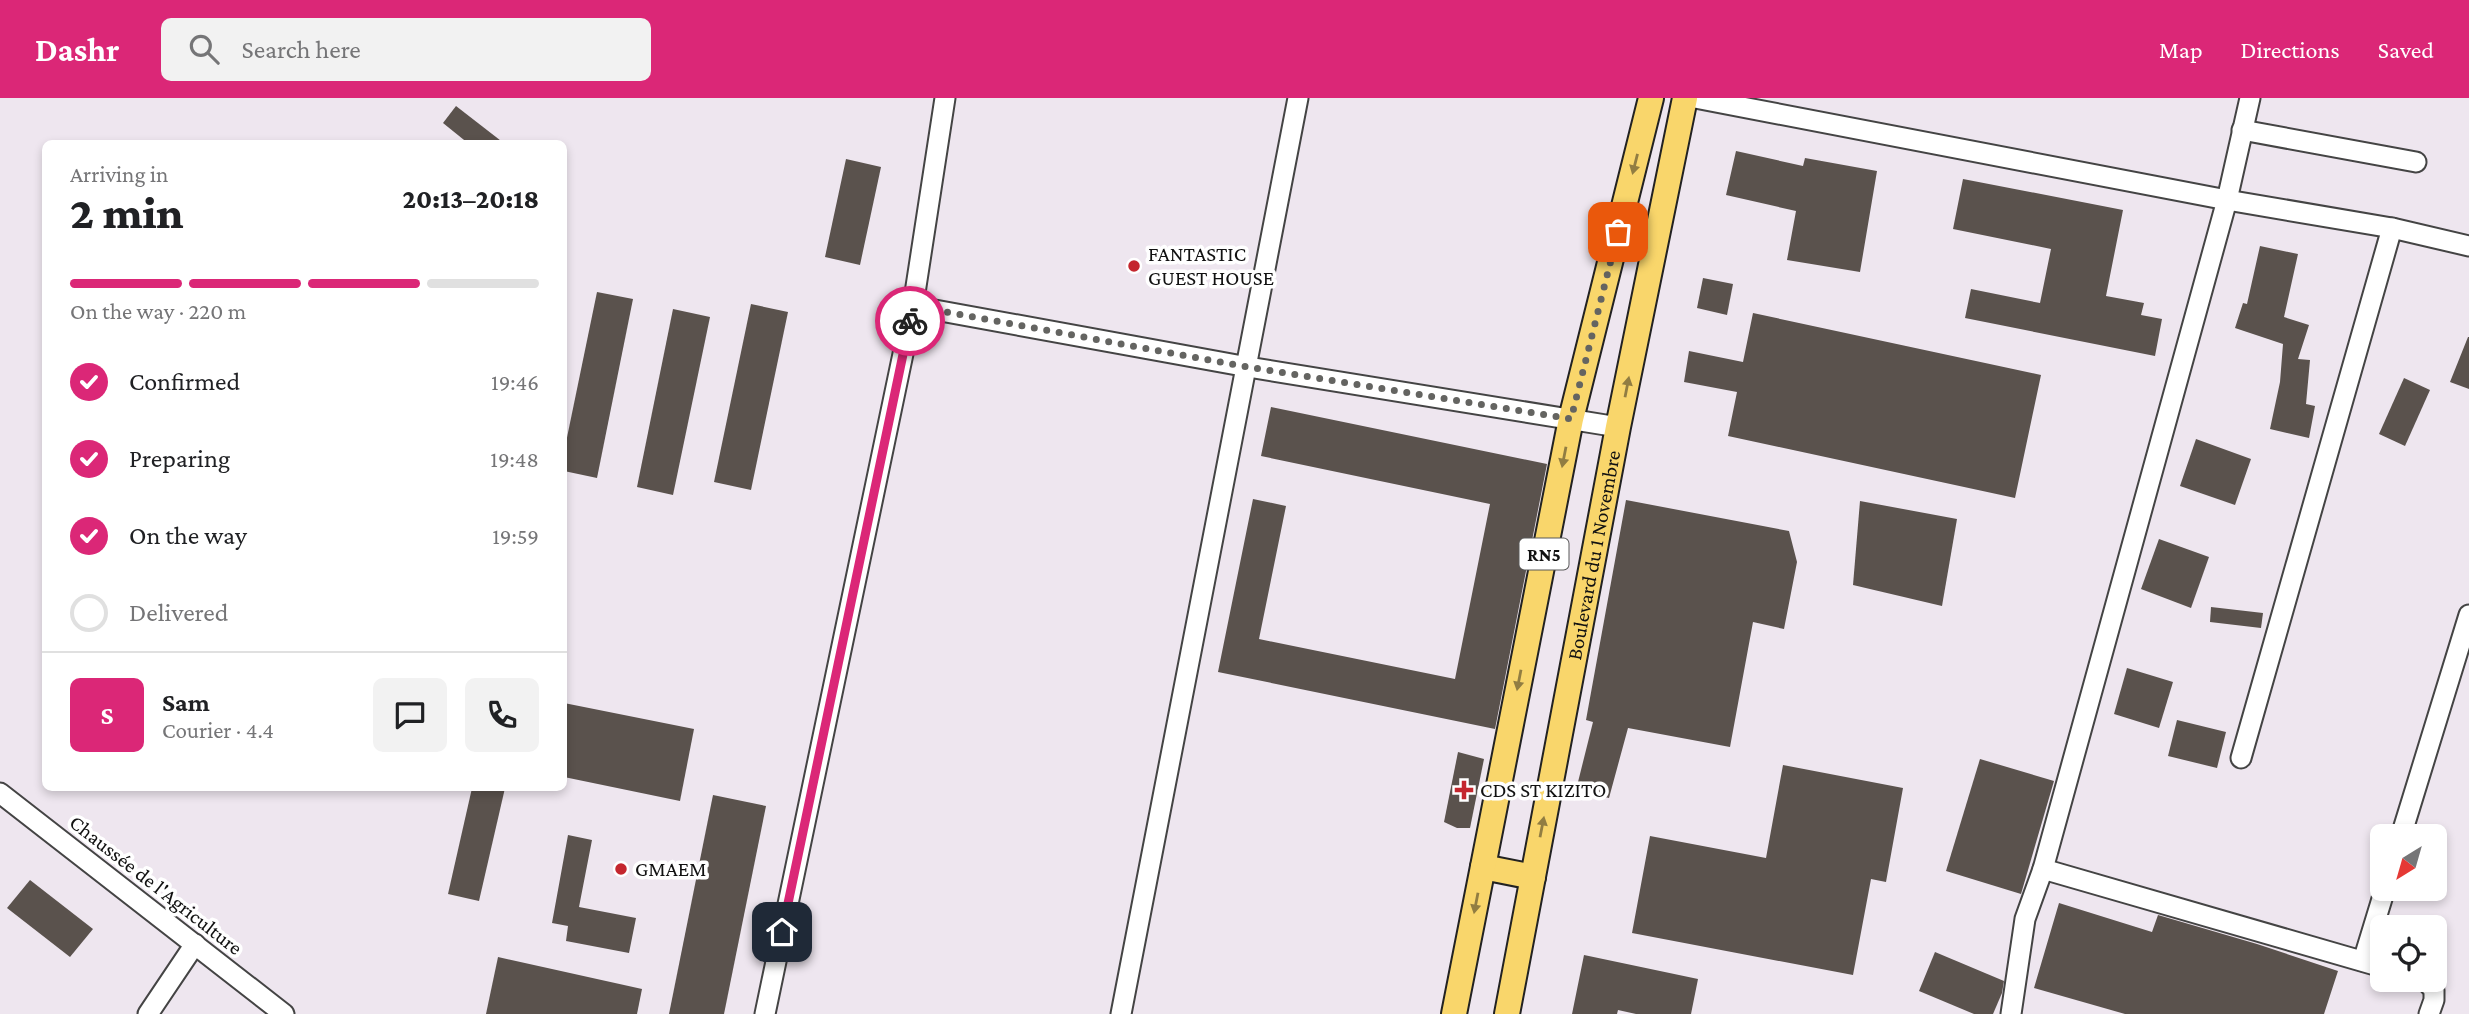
<!DOCTYPE html>
<html lang="en">
<head>
<meta charset="utf-8">
<style>
  body { margin:0; font-family:"Crimson Pro",serif; background:#f2f2f2; color:#202124; height:100vh; display:flex; flex-direction:column; font-size:26px; white-space:nowrap }
  * { box-sizing:border-box; margin:0 }
  p { font-size:23px; color:#757577 }
  .icon { flex:none; width:38px; height:38px; fill:none; stroke:currentColor; stroke-width:2; stroke-linecap:round; stroke-linejoin:round }
  .map { position:relative; flex:1; overflow:hidden }
  .drawer { position:absolute; left:42px; top:42px; width:525px; height:651px; display:flex; flex-direction:column; background:#fff; border-radius:10px; box-shadow:0 4px 10px #0003 }
  .drawer>* { flex:none }
  .needle { width:46px; rotate:217deg }
  .fabs { position:absolute; left:2370px; top:726px; display:grid; gap:14px }
  .fabs a { display:grid; place-items:center; width:77px; height:77px; border-radius:10px; background:#fff; box-shadow:0 4px 10px #0003; font-size:35px }
  .pin { position:absolute; display:grid; place-items:center; width:60px; height:60px; color:#fff; margin:-30px; border-radius:14px; box-shadow:0 4px 10px #0006 }
  .courier { position:absolute; display:grid; place-items:center; width:70px; height:70px; margin:-35px; border:5px solid #db2777; border-radius:50%; background:#fff; color:#222; box-shadow:0 2px 9px #0007 }
  .headline em { font-style:normal; font-weight:800 }
  .headline div { display:flex; flex-direction:column-reverse }
  .headline { display:flex; align-items:center; justify-content:space-between; height:119px; padding:0 28px }
  h1 { font-size:46px; font-weight:800; line-height:52px }
  .bar { display:grid; grid-template-columns:repeat(4,1fr); gap:10px 7px; align-content:center; height:84px; padding:0 28px }
  .bar i { height:9px; border-radius:5px; background:#e0e0e0 }
  .bar .active { background:#db2777 }
  .bar p { grid-column:span 4 }
  .line { display:flex; align-items:center; gap:18px; padding:0 28px; border-top:2px solid #e0e0e0 }
  .line div { flex:1 }
  .round { display:grid; place-items:center; flex:none; width:74px; height:74px; border-radius:10px; background:#f2f2f2 }
  ol { padding:0 28px; list-style:none }
  li { display:flex; align-items:center; gap:21px; height:77px }
  li p { margin-inline-start:auto }
  li .icon { padding:7px; border-radius:50%; background:#db2777; color:#fff; stroke-width:4 }
  li:last-child { color:#757577 }
  li i { width:38px; height:38px; border:4px solid #e0e0e0; border-radius:50% }
  header { display:flex; align-items:center; gap:42px; box-sizing:border-box; height:98px; padding:0 35px; background:#db2777; color:#fff }
  header strong { font-size:33px }
  nav { display:flex; gap:38px; margin-inline-start:auto; font-size:24px }
  .search { width:490px; height:63px; background:#f2f2f2; display:flex; align-items:center; gap:18px; box-sizing:border-box; padding:0 24px; border-radius:10px; color:#757577; font-size:26px }
  .map>svg:first-child { display:block }
  .industrial { fill:#eee6ef; fill-rule:evenodd }
  .building { fill:#5a524d }
  .lines { fill:none; stroke-linecap:round; stroke-linejoin:round }
  .minor-casing { stroke:#444; stroke-width:23 }
  .major-casing { stroke:#222; stroke-width:28 }
  .minor { stroke:#fff; stroke-width:19 }
  .major { stroke:#f9d66b; stroke-width:24 }
  .oneway { fill:#917d42 }
  .done { stroke:#646461; stroke-width:7; stroke-dasharray:0 12.6 }
  .route { stroke:#db2777; stroke-width:9 }
  .poi-dot { fill:#c4262e; stroke:#fff; stroke-width:2.5 }
  .labels { text-anchor:middle; dominant-baseline:central; stroke-width:7; stroke-linejoin:round; paint-order:stroke }
  .shield { fill:#fff; stroke:#585858; stroke-width:2 }
  .shield-label { font-size:19px; font-weight:bold; fill:#111 }
  .poi-label { font-size:21px; fill:#111; stroke:#fff; text-anchor:start }
  .street-label { font-size:21px; fill:#111; stroke:#fff }
</style>
</head>
<body>
<header>
<strong>Dashr</strong>
<div class="search"><svg class="icon" aria-label="search" viewBox="0 0 24 24"><circle cx="10" cy="10" r="6"/><path d="M15 15l6 6"/></svg>Search here</div>
<nav><a>Map</a><a>Directions</a><a>Saved</a></nav>
</header>
<div class="map">
<svg width="2469" height="916" viewBox="0 0 2469 916">
  <rect width="100%" height="100%" fill="#fffdf5"/>
  <!-- industrial -->
  <path class="industrial" d="M 0,0 L 2469,0 L 2469,916 L 0,916 ZM 46,46 L 564,46 L 564,690 L 46,690 ZM 2382,738 L 2434,738 L 2434,791 L 2382,791 ZM 2382,830 L 2434,830 L 2434,882 L 2382,882 Z"/>
  <!-- building -->
  <g class="building">
    <path d="M 456,8 L 505,46 L 469,46 L 443,25 Z"/>
    <path d="M 1736,53 L 1803,68 L 1805,60 L 1877,73 L 1860,174 L 1787,162 L 1796,113 L 1726,97 Z"/>
    <path d="M 846,61 L 881,69 L 860,167 L 825,159 Z"/>
    <path d="M 1963,81 L 2123,112 L 2106,198 L 2144,205 L 2141,217 L 2162,221 L 2155,258 L 1965,220 L 1971,191 L 2040,205 L 2051,151 L 1953,131 Z"/>
    <path d="M 2260,148 L 2298,156 L 2284,219 L 2309,227 L 2298,261 L 2310,262 L 2306,306 L 2315,308 L 2309,340 L 2270,331 L 2280,284 L 2283,246 L 2235,230 L 2243,205 L 2247,206 Z"/>
    <path d="M 1703,180 L 1733,186 L 1727,217 L 1697,210 Z"/>
    <path d="M 597,194 L 633,201 L 597,380 L 564,373 L 564,354 Z"/>
    <path d="M 751,206 L 788,214 L 751,392 L 714,384 Z"/>
    <path d="M 673,211 L 710,219 L 673,397 L 637,389 Z"/>
    <path d="M 1753,215 L 2041,277 L 2015,400 L 1728,338 L 1737,294 L 1684,284 L 1689,253 L 1743,264 Z"/>
    <path d="M 2468,239 L 2469,239 L 2469,291 L 2450,284 Z"/>
    <path d="M 2404,280 L 2430,292 L 2405,348 L 2379,336 Z"/>
    <path d="M 1271,309 L 1547,366 L 1495,631 L 1218,574 L 1253,401 L 1286,408 L 1259,541 L 1455,581 L 1490,406 L 1261,358 Z"/>
    <path d="M 2196,341 L 2251,361 L 2235,407 L 2180,388 Z"/>
    <path d="M 1626,402 L 1789,433 L 1797,464 L 1784,531 L 1753,524 L 1730,649 L 1628,630 L 1609,700 L 1576,692 L 1593,624 L 1586,622 Z"/>
    <path d="M 1860,403 L 1957,421 L 1942,508 L 1853,487 Z"/>
    <path d="M 2159,441 L 2209,459 L 2191,510 L 2141,491 Z"/>
    <path d="M 2211,509 L 2263,515 L 2261,530 L 2210,524 Z"/>
    <path d="M 2127,570 L 2173,584 L 2159,630 L 2114,616 Z"/>
    <path d="M 564,605 L 694,631 L 680,703 L 564,679 Z"/>
    <path d="M 2177,622 L 2226,634 L 2217,670 L 2168,658 Z"/>
    <path d="M 1458,654 L 1484,661 L 1470,730 L 1457,730 L 1444,724 Z"/>
    <path d="M 1980,661 L 2054,683 L 2021,796 L 1946,773 Z"/>
    <path d="M 1783,667 L 1903,690 L 1886,784 L 1871,781 L 1853,877 L 1632,835 L 1650,738 L 1766,760 Z"/>
    <path d="M 472,690 L 505,690 L 479,803 L 448,796 Z"/>
    <path d="M 713,697 L 766,708 L 724,916 L 669,916 Z"/>
    <path d="M 568,737 L 592,742 L 579,809 L 636,820 L 629,855 L 566,843 L 568,828 L 552,825 Z"/>
    <path d="M 30,782 L 93,831 L 70,859 L 7,810 Z"/>
    <path d="M 2059,805 L 2152,834 L 2158,817 L 2257,846 L 2338,873 L 2324,916 L 2125,916 L 2034,890 Z"/>
    <path d="M 1935,854 L 2004,883 L 2002,895 L 1993,916 L 1974,916 L 1919,893 Z"/>
    <path d="M 1584,857 L 1698,881 L 1691,916 L 1636,916 L 1618,912 L 1617,916 L 1572,916 Z"/>
    <path d="M 498,859 L 642,891 L 637,916 L 486,916 Z"/>
  </g>
  <g class="lines">
    <!-- minor casing -->
    <g class="minor-casing">
      <g id="minor">
        <path d="M 1695,0 L 2227,102 L 2392,130 L 2469,148"/>
        <path d="M 2242,32 L 2416,64"/>
        <path d="M 913,208 L 1248,269 L 1618,329"/>
        <path d="M 2241,660 L 2392,130"/>
        <path d="M 0,695 L 284,916"/>
        <path d="M 2401,738 L 2469,517"/>
        <path d="M 2043,771 L 2382,869"/>
        <path d="M 2363,863 L 2385,791"/>
        <path d="M 2425,882 L 2434,892 L 2434,902 L 2429,916"/>
        <path d="M 148,916 L 195,846"/>
        <path d="M 765,916 L 913,208 L 945,0"/>
        <path d="M 1121,916 L 1298,0"/>
        <path d="M 2011,916 L 2025,821 L 2043,771 L 2227,102 L 2250,0"/>
      </g>
    </g>
    <!-- major casing -->
    <g class="major-casing">
      <g id="major">
        <path d="M 1483,769 L 1533,779"/>
        <path d="M 1454,916 L 1571,321 L 1651,0"/>
        <path id="s1" d="M 1507,916 L 1618,329 L 1685,0"/>
      </g>
    </g>
    <!-- minor -->
    <use href="#minor" class="minor"/>
    <!-- major -->
    <use href="#major" class="major"/>
  </g>
  <!-- one-way arrows -->
  <defs><path id="oneway-solid" d="M-6-.8H1V-3.2L6.5 0L1 3.2V.8H-6Z" transform="scale(1.75)"/></defs>
  <g class="oneway">
    <use href="#oneway-solid" transform="translate(1635 66) rotate(104)"/>
    <use href="#oneway-solid" transform="translate(1627 289) rotate(-79)"/>
    <use href="#oneway-solid" transform="translate(1564 359) rotate(101)"/>
    <use href="#oneway-solid" transform="translate(1519 582) rotate(101)"/>
    <use href="#oneway-solid" transform="translate(1542 729) rotate(-79)"/>
    <use href="#oneway-solid" transform="translate(1476 805) rotate(101)"/>
  </g>
  <g class="lines">
    <!-- done -->
    <path class="done" d="M 910,223 L 913,208 L 1248,269 L 1571,321 L 1618,134"/>
    <!-- route -->
    <path class="route" d="M 782,834 L 910,223"/>
  </g>
  <!-- markers -->
  <g class="poi-dot">
    <circle cx="1134" cy="168" r="7"/>
    <path d="M1460.5 681.5h7v7h7v7h-7v7h-7v-7h-7v-7h7z"/>
    <circle cx="621" cy="771" r="7"/>
  </g>
  <g class="labels">
    <!-- shield labels -->
    <rect class="shield" x="1519.5" y="440.5" width="49" height="31" rx="5"/>
    <g class="shield-label">
      <text x="1544" y="456">RN5</text>
    </g>
    <!-- poi labels -->
    <g class="poi-label">
      <text x="1148" y="156">FANTASTIC<tspan x="1148" dy="24">GUEST HOUSE</tspan></text>
      <text x="1480" y="692">CDS ST KIZITO</text>
      <text x="635" y="771">GMAEM</text>
    </g>
    <!-- street labels -->
    <g class="street-label">
      <text stroke="none"><textPath href="#s1" startOffset="467">Boulevard du 1 Novembre</textPath></text>
      <text transform="translate(156 787) rotate(38)">Chaussée de l'Agriculture</text>
    </g>
  </g>
</svg>
<div class="fabs">
<a><svg class="needle" viewBox="-14 -14 28 28"><path d="M0-13l5 13h-10z" fill="#e53935"/><path d="M0 13l5-13h-10z" fill="#757577"/></svg></a>
<a><svg class="icon" aria-label="locate" viewBox="0 0 24 24"><circle cx="12" cy="12" r="6"/><path d="M12 2v4M12 18v4M2 12h4M18 12h4"/></svg></a>
</div>
<div class="pin" style="left:1618px;top:134px;background:#ea580c"><svg class="icon" aria-label="bag" viewBox="0 0 24 24"><path d="M5 8h14l-1 12H6zM9 8a3 3 0 0 1 6 0"/></svg></div>
<div class="pin" style="left:782px;top:834px;background:#1f2937"><svg class="icon" aria-label="home" viewBox="0 0 24 24"><path d="M3 11l9-7 9 7M6 9v11h12V9"/></svg></div>
<div class="courier" style="left:910px;top:223px"><svg class="icon" aria-label="bike" viewBox="0 0 24 24"><circle cx="6" cy="16" r="4"/><circle cx="18" cy="16" r="4"/><path d="M6 16l4-8h5l3 8M10 8l3 8H6M13 5h3"/></svg></div>
<section class="drawer">
<div class="headline"><div><h1>2 min</h1><p>Arriving in</p></div><em>20:13–20:18</em></div>
<div class="bar"><i class="active"></i><i class="active"></i><i class="active"></i><i></i><p>On the way · 220 m</p></div>
<ol>
<li><svg class="icon" aria-label="check" viewBox="0 0 24 24"><path d="M5 12l5 5 9-10"/></svg>Confirmed<p>19:46</p></li>
<li><svg class="icon" aria-label="check" viewBox="0 0 24 24"><path d="M5 12l5 5 9-10"/></svg>Preparing<p>19:48</p></li>
<li><svg class="icon" aria-label="check" viewBox="0 0 24 24"><path d="M5 12l5 5 9-10"/></svg>On the way<p>19:59</p></li>
<li><i></i>Delivered</li>
</ol>
<div class="line" style="height:126px"><b class="round" style="background:#db2777;color:#fff">S</b><div><b>Sam</b><p>Courier · 4.4</p></div><a class="round"><svg class="icon" aria-label="chat" viewBox="0 0 24 24"><path d="M4 5h16v11H9l-5 4z"/></svg></a><a class="round"><svg class="icon" aria-label="phone" viewBox="0 0 24 24"><path d="M5 4h4l2 5-3 2q2 4 5 5l2-3 5 2v4C11 20 4 13 5 4z"/></svg></a></div>
</section>
</div>
</body>
</html>
